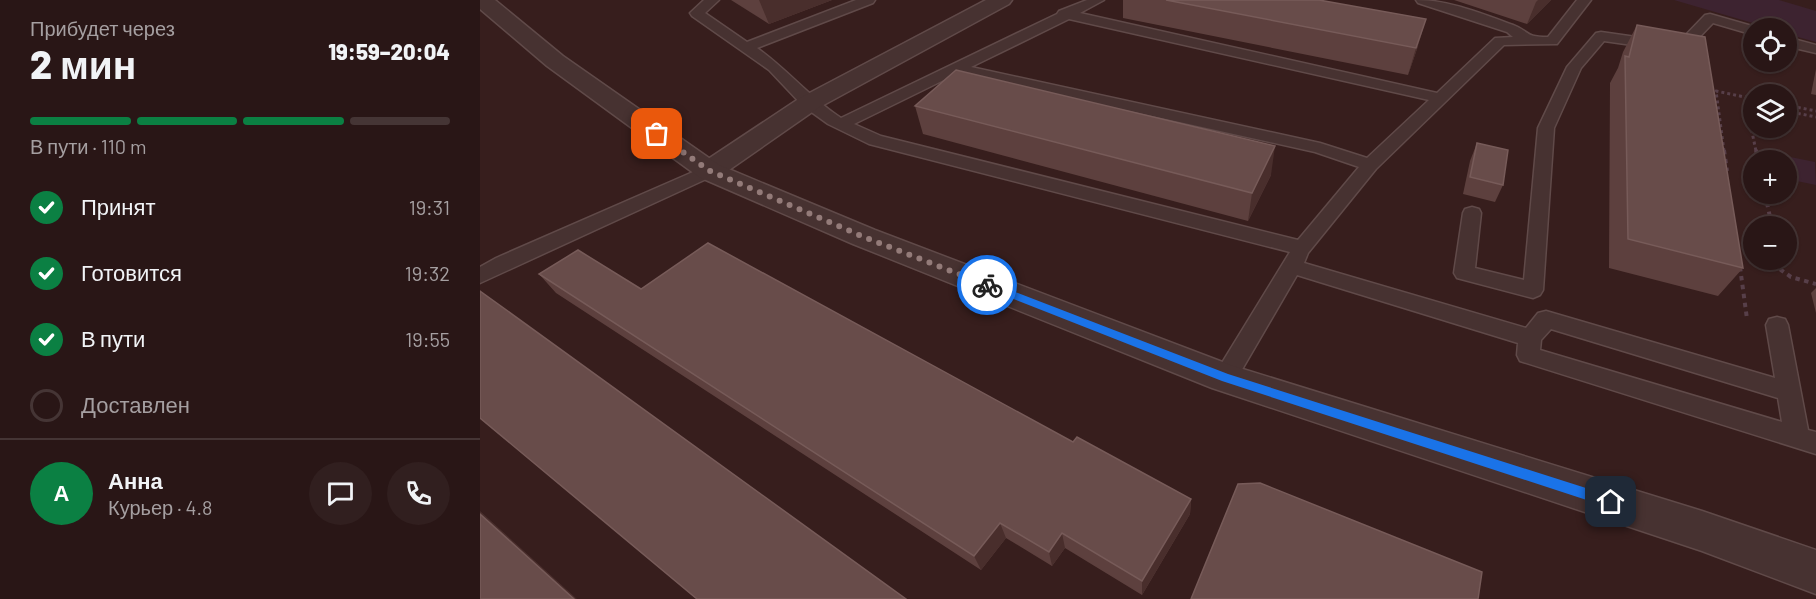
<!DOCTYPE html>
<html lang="ru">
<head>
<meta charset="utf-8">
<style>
  body { margin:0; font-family:Barlow,sans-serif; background:#311f1f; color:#f1f3f6; height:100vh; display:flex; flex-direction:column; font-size:22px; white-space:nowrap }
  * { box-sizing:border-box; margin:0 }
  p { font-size:20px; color:#a59fa1 }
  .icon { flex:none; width:33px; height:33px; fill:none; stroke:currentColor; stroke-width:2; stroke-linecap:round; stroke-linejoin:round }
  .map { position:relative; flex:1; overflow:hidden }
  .details { display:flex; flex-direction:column; background:#291616; width:480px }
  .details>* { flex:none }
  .buttons { position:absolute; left:1263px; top:18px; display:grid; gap:12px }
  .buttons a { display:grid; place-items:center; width:54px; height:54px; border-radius:50%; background:#291616; box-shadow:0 2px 4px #0004,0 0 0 2px #453535; font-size:30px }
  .pin { position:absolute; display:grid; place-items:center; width:51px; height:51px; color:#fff; margin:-26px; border-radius:12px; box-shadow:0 3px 9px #0006 }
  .courier { position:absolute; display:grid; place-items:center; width:60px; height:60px; margin:-30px; border:4px solid #1a73e8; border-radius:50%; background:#fff; color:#222; box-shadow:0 2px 8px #0007 }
  .summary em { font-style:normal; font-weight:800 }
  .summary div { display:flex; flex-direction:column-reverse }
  .summary { display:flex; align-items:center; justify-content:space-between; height:102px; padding:0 30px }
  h1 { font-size:39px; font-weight:800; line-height:45px }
  .bar { display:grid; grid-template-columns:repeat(4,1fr); gap:9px 6px; align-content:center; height:72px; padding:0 30px }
  .bar i { height:8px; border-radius:4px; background:#453535 }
  .bar .on { background:#0b8043 }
  .bar p { grid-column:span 4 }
  .line { display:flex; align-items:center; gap:15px; padding:0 30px; border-top:2px solid #453535 }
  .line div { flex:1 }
  .round { display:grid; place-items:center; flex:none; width:63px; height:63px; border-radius:32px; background:#311f1f }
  ol { padding:0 30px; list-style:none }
  li { display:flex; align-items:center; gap:18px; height:66px }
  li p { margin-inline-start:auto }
  li .icon { padding:6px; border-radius:50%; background:#0b8043; color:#fff; stroke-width:4 }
  li:last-child { color:#a59fa1 }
  li i { width:33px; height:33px; border:3px solid #453535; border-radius:50% }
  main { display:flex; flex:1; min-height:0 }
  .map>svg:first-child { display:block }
  .green { fill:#3d2330 }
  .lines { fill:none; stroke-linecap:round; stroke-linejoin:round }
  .service-casing { stroke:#604a49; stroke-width:3 }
  .minor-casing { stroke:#604a49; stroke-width:3 }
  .tertiary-casing { stroke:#604a49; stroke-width:3 }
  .path-far1 { stroke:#573f49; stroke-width:3; stroke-dasharray:3 3; stroke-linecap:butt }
  .path { stroke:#573f49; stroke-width:4; stroke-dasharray:4.5 4.5; stroke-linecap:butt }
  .service { fill:#473231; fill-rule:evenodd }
  .minor { fill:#473231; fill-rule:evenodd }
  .tertiary { fill:#473231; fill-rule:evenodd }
  .wall { fill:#5d403e }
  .shaded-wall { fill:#492e2c }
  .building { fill:#684c4a; stroke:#775b59; stroke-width:1.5 }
  .route { fill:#1a73e8 }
  .done { stroke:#937b79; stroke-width:6; stroke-dasharray:0 10.8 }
</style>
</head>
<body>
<main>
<section class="details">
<div class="summary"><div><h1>2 мин</h1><p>Прибудет через</p></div><em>19:59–20:04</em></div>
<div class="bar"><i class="on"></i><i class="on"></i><i class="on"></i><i></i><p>В пути · 110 m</p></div>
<ol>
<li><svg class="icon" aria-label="check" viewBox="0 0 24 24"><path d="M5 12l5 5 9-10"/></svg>Принят<p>19:31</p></li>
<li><svg class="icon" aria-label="check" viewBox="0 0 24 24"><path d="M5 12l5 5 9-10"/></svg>Готовится<p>19:32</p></li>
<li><svg class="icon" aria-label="check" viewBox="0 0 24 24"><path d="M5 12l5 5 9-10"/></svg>В пути<p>19:55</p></li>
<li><i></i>Доставлен</li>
</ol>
<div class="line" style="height:108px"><b class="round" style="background:#0b8043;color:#fff">А</b><div><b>Анна</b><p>Курьер · 4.8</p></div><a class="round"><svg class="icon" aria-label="chat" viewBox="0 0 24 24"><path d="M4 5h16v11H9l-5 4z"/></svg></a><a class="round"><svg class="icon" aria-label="phone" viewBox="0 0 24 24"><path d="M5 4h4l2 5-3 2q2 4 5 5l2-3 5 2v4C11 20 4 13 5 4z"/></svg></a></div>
</section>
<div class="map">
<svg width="1336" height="599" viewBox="0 0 1336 599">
  <rect width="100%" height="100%" fill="#371e1d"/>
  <!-- green -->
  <g class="green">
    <path d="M 1194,0 L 1299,0 L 1336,11 L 1336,42 L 1307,34 L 1306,28 L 1290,28 Z"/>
    <path d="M 1290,153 L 1335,162 L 1336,185 L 1307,179 L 1306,160 L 1292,160 Z"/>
  </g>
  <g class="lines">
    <!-- service casing -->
    <g class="service-casing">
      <g id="service">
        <path d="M 224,0 L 239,0 L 225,13 L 267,42 L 376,0 L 395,0 L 393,3 L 277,48 C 307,69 330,98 361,118 L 577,14 L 579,11 L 607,0 L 624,0 L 600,13 L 957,93 L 1015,38 L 1033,37 L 1027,32 L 938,3 L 936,0 C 969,0 1003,14 1033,25 C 1051,32 1044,37 1068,37 L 1097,0 L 1111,0 L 1077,44 L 1024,45 L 896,169 L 828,253 L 824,263 L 1046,328 L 1058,313 L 1066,311 L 1295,378 L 1286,325 L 1289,319 L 1297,317 L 1305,319 L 1308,325 L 1328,430 L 1336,432 L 1336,454 L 1040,361 L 1037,355 L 1038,343 L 817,275 L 753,385 L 745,387 L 737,385 L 733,378 L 737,371 L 810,252 L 389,144 L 348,124 L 323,106 L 289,70 L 212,16 L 210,13 ZM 589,19 L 949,100 L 887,158 L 840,143 L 491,67 ZM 478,73 L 835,152 L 879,167 L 818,240 L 401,136 L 374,124 ZM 1071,329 L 1298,398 L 1302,422 L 1060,350 L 1061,340 Z"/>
        <path d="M 1230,14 L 1279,28 L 1274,28 L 1274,35 L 1233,23 L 1206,51 L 1201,52 L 1124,41 L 1101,68 L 1074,128 L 1063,290 L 1060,295 L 1053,298 L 977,278 L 974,273 L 983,213 L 985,209 L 992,207 L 999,209 L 1001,213 L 995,268 L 1044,280 L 1058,128 L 1087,67 L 1116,33 L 1121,32 L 1198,43 L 1225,15 Z"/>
        <path d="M 1306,37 L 1336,45 L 1336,53 L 1306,46 Z"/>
        <path d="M 229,165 L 235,167 L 238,171 L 235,175 L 0,283 L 0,267 L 16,258 Z"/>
      </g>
    </g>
    <!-- minor casing -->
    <g class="minor-casing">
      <path id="minor" d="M 506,0 L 532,0 L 529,4 L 338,108 L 239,177 L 229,180 L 219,177 L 215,171 L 219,165 L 320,98 Z"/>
    </g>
    <!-- tertiary casing -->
    <g class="tertiary-casing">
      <path id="tertiary" d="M 0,0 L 15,0 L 83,56 L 239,165 L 395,230 L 753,366 L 1222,511 L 1336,550 L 1336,594 L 1222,551 L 732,388 L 373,244 L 219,177 L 67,66 L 0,9 Z"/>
    </g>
    <!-- path-far1 -->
    <g class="path-far1">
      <path d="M 1274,105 L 1267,108 L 1276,151"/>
      <path d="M 1306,105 L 1336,111"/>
      <path d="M 1306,111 L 1336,117"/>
      <path d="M 1244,151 L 1236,91 L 1274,99"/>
    </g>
    <!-- path -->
    <g class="path">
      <path d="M 1244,150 L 1247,171"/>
      <path d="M 1276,150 L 1278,160"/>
      <path d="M 1285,194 L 1292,226"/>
      <path d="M 1299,260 L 1301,270 L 1311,277 L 1336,284"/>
      <path d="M 1260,267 L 1267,319"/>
    </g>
    <!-- service -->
    <use href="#service" class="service"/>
    <!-- minor -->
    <use href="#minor" class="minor"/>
    <!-- tertiary -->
    <use href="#tertiary" class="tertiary"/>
  </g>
  <!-- wall -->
  <g class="wall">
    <path d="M 251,0 L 352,0 L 289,24 Z"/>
    <path d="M 643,0 L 839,0 L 938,46 L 928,75 L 643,18 Z"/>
    <path d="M 974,0 L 1071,0 L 1047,24 Z"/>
    <path d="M 1157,25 L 1263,268 L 1238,296 L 1129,268 L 1130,83 L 1138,68 L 1143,52 Z"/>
    <path d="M 1336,69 L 1336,95 L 1331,94 Z"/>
    <path d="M 435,106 L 791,175 L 768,221 L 443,134 Z"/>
    <path d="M 997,143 L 1023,185 L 1015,202 L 983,194 L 990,161 Z"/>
    <path d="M 59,274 L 161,289 L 593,442 L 711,499 L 710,514 L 662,595 L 585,548 L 572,566 L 526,538 L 501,570 L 76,293 Z"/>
    <path d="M 1336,288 L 1336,313 L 1331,293 Z"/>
  </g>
  <!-- shaded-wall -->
  <g class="shaded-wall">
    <path d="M 279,0 L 352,0 L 289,24 Z"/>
    <path d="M 1058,0 L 1071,0 L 1047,24 L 1056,2 Z"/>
    <path d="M 946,19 L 938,46 L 928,75 L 936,48 Z"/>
    <path d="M 795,146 L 791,175 L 768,221 L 772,193 Z"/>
    <path d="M 711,499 L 710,514 L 662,595 L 662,581 Z"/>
    <path d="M 0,511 L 97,599 L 94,599 L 0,514 Z"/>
    <path d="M 520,523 L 526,538 L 501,570 L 494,556 Z"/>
    <path d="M 582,533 L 585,548 L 572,566 L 569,552 Z"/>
  </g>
  <!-- building -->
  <g class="building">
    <path d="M 686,0 L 839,0 L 946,19 L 936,48 Z"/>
    <path d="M 1157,25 L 1225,37 L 1263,268 L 1148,239 L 1145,56 L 1149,57 Z"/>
    <path d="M 476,70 L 795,146 L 772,193 L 435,106 Z"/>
    <path d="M 997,143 L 1028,150 L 1023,185 L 990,177 Z"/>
    <path d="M 228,243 L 593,442 L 597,437 L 711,499 L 662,581 L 582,533 L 569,552 L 520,523 L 494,556 L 59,274 L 98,250 L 161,289 Z"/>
    <path d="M 0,291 L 426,599 L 217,599 L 0,418 Z"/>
    <path d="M 780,483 L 1002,572 L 998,599 L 711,599 L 758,484 Z"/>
    <path d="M 0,514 L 94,599 L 0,599 Z"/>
  </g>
  <!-- route -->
  <path class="route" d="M 507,281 L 748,374 L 1131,496 L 1137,502 L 1131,508 L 742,381 L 503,287 L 502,285 Z"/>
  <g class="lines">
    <!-- done -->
    <path class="done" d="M 177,134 L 230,171 L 384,237 L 507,285"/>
  </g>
</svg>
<div class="buttons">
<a><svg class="icon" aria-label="locate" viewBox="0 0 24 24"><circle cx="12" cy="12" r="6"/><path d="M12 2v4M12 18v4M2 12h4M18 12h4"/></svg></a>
<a><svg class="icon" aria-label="layers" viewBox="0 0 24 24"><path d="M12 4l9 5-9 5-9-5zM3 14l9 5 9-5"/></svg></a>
<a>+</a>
<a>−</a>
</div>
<div class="pin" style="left:177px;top:134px;background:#ea580c"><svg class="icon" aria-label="bag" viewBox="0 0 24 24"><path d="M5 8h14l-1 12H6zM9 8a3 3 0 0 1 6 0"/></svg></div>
<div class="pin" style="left:1131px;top:502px;background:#1f2937"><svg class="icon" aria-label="home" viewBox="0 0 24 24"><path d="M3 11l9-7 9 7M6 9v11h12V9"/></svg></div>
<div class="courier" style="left:507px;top:285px"><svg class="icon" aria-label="bike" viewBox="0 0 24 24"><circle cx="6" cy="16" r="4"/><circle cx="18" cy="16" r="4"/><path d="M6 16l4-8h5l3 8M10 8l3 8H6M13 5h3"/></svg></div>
</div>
</main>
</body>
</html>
